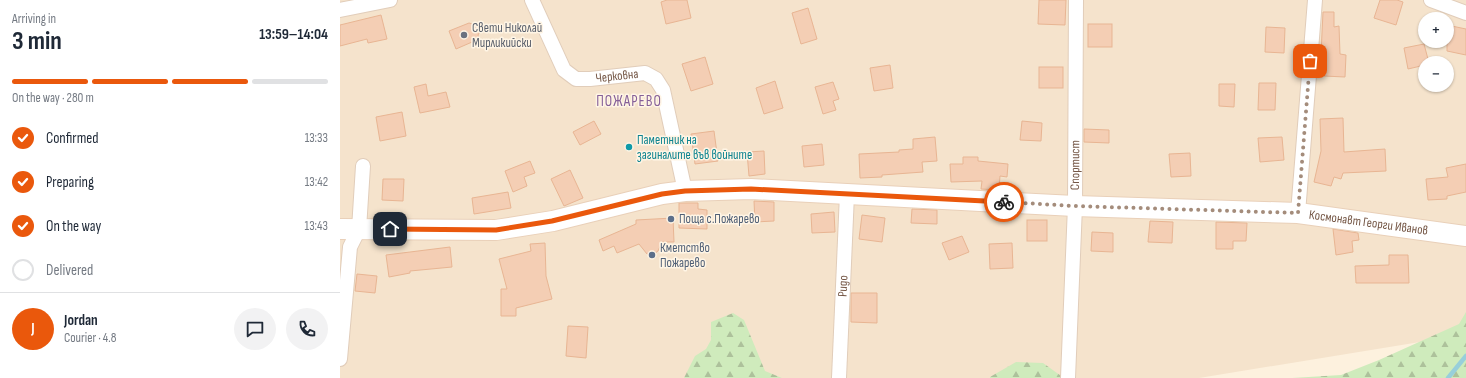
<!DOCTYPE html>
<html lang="en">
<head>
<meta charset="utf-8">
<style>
  body { margin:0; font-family:"Sofia Sans Condensed",sans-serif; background:#f2f2f3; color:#1f2937; height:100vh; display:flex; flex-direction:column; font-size:15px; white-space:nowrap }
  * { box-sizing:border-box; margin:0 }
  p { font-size:13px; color:#747a83 }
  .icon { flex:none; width:22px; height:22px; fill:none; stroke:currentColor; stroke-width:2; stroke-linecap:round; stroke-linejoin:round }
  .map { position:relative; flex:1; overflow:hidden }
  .details { display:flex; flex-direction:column; background:#fff; width:340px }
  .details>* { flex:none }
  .tools { position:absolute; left:1078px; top:12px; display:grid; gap:8px }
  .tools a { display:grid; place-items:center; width:36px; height:36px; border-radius:50%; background:#fff; box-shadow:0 1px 3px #0004; font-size:20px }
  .pin { position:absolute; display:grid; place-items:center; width:34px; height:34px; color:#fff; margin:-17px; border-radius:8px; box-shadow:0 2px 6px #0006 }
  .courier { position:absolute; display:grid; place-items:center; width:40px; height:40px; margin:-20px; border:3px solid #ea580c; border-radius:50%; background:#fff; color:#222; box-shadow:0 1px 5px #0007 }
  .overview em { font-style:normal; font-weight:700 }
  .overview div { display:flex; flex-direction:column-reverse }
  .overview { display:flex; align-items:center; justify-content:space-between; height:68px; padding:0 12px }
  h1 { font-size:26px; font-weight:700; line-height:30px }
  .bar { display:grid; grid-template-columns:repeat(4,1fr); gap:6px 4px; align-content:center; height:48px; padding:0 12px }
  .bar i { height:5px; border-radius:3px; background:#e0e1e3 }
  .bar .current { background:#ea580c }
  .bar p { grid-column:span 4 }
  .line { display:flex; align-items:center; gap:10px; padding:0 12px; border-top:1px solid #e0e1e3 }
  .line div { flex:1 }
  .round { display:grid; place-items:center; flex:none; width:42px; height:42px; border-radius:21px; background:#f2f2f3 }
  ol { padding:0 12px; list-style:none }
  li { display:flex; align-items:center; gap:12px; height:44px }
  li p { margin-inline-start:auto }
  li .icon { padding:4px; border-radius:50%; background:#ea580c; color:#fff; stroke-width:4 }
  li:last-child { color:#747a83 }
  li i { width:22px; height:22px; border:2px solid #e0e1e3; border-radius:50% }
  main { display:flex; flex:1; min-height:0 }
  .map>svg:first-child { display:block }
  .residential { fill:#f5e3cc; fill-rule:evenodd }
  .forest { fill:url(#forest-firs) }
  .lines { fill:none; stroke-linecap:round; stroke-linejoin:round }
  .stream { stroke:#98cfda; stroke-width:4.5 }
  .building { fill:#f4ceb4; stroke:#e8b593 }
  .street-casing { stroke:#e1cdba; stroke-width:16 }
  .secondary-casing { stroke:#e9d0b9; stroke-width:22 }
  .street { stroke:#fff; stroke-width:14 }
  .secondary { stroke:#fff; stroke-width:20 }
  .done { stroke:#a48c7b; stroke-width:4; stroke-dasharray:0 7.2 }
  .route { stroke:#ea580c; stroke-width:5 }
  .worship-dot { fill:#6b7280; stroke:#fff5e5; stroke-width:1.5 }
  .culture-dot { fill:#0f9aa8; stroke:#fff5e5; stroke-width:1.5 }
  .service-dot { fill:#5c6f8a; stroke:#fff5e5; stroke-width:1.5 }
  .labels { text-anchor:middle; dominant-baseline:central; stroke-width:3; stroke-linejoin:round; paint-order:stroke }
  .worship-label { font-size:13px; fill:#5b616d; stroke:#fff5e5; text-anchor:start }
  .street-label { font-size:13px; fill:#745645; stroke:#fff5e5 }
  .culture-label { font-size:13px; fill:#0d838f; stroke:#fff5e5; text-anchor:start }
  .service-label { font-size:13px; fill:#4e5e75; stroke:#fff5e5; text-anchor:start }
  .quarter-label { font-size:15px; letter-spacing:1px; fill:#866098; stroke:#fff5e5 }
</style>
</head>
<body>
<main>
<section class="details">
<div class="overview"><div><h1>3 min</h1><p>Arriving in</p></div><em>13:59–14:04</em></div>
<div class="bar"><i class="current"></i><i class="current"></i><i class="current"></i><i></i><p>On the way · 280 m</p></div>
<ol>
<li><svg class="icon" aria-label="check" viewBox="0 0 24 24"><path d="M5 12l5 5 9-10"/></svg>Confirmed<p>13:33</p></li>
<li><svg class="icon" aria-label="check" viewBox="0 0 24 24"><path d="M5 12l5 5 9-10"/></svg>Preparing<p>13:42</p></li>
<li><svg class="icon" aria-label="check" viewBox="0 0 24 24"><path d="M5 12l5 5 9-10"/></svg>On the way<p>13:43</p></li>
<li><i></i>Delivered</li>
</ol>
<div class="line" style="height:72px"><b class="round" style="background:#ea580c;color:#fff">J</b><div><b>Jordan</b><p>Courier · 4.8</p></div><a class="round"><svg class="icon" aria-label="chat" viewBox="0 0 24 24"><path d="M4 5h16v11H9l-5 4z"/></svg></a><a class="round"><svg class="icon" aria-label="phone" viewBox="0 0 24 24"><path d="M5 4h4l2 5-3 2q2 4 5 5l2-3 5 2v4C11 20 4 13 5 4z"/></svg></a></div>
</section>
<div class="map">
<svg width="1126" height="378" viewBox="0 0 1126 378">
  <defs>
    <pattern id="forest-firs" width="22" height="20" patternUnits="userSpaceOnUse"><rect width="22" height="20" fill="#cfebbc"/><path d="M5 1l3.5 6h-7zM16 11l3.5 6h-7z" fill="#adc19b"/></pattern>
  </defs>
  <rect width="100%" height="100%" fill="#fdf1de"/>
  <!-- residential -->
  <path class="residential" d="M 0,0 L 1126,0 L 1126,355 L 1080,342 L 859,378 L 0,378 ZM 1085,19 L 1107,19 L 1107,41 L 1085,41 ZM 1085,63 L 1107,63 L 1107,85 L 1085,85 Z"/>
  <!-- forest -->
  <g class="forest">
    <path d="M 1126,312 L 1126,378 L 952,378 L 1001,375 L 1039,360 L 1119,324 Z"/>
    <path d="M 393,313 L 404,320 L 425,371 L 442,378 L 344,378 L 355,356 L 366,349 L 371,340 L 371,322 Z"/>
    <path d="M 676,362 L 703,363 L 724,378 L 650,378 L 650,377 Z"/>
  </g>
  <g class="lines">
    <!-- stream -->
    <path class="stream" d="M 1108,378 L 1126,356"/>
  </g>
  <!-- building -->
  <g class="building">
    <path d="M 327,0 L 347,0 L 351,18 L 326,24 L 321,2 Z"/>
    <path d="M 699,0 L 726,0 L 725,25 L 698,24 Z"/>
    <path d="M 1040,0 L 1057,0 L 1063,2 L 1056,25 L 1034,18 Z"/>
    <path d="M 468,8 L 477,39 L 461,44 L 452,13 Z"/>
    <path d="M 983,12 L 994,12 L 994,27 L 999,26 L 1000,54 L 1006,55 L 1005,77 L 984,76 L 984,65 L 978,65 L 979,53 L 981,54 Z"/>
    <path d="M 41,15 L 47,39 L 28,43 L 27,39 L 0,46 L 0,25 Z"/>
    <path d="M 129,23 L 143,27 L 138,35 L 139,39 L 116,49 L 109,31 Z"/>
    <rect x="748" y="24" width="24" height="23"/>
    <path d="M 1107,25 L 1126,29 L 1126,55 L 1107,51 Z"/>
    <path d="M 926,27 L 945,28 L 944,53 L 925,52 Z"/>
    <path d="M 1084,44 L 1089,63 L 1085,63 L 1085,65 L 1068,69 L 1064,48 Z"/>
    <path d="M 365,57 L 373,84 L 351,91 L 342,64 Z"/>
    <path d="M 550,65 L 553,88 L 534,91 L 530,68 Z"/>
    <rect x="699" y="67" width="24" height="21"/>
    <path d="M 435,81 L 443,108 L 424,114 L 416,88 Z"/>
    <path d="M 493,82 L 499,99 L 493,101 L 496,110 L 483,114 L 475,87 Z"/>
    <path d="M 919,83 L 936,83 L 935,110 L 918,110 Z"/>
    <path d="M 86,84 L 88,96 L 106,92 L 110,107 L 80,113 L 74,87 Z"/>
    <path d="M 879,84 L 895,84 L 894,107 L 879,106 Z"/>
    <path d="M 62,112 L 66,136 L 40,141 L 36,117 Z"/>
    <path d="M 1003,118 L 1004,152 L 1045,149 L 1046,171 L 1003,173 L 1001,179 L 994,177 L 991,186 L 974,182 L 981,151 L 980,119 Z"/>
    <path d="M 254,121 L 261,134 L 240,145 L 233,132 Z"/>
    <path d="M 682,121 L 702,123 L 701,141 L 680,140 Z"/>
    <path d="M 744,129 L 769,130 L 769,143 L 744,142 Z"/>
    <path d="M 374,131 L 378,161 L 355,164 L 351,134 Z"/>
    <path d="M 595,137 L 597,161 L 582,162 L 583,172 L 542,175 L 542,177 L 520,178 L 519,154 L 559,152 L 559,150 L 573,149 L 573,139 Z"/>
    <path d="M 942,137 L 944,160 L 920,162 L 918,138 Z"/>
    <path d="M 482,144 L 484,165 L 464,167 L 462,146 Z"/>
    <path d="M 424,151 L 425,174 L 409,176 L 407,152 Z"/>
    <path d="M 850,153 L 851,176 L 831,177 L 829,154 Z"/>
    <path d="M 623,157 L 638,157 L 638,161 L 668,164 L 667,177 L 660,176 L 659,190 L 641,189 L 642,181 L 611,182 L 610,164 L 623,164 Z"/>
    <path d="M 190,161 L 195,173 L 184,177 L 187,186 L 173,192 L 165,171 Z"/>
    <path d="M 1126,164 L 1126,192 L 1107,196 L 1107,199 L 1088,200 L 1086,179 L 1108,177 L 1106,168 Z"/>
    <path d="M 230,170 L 243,198 L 224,206 L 211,179 Z"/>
    <path d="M 43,179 L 64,179 L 63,201 L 42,200 Z"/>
    <path d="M 168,192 L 171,208 L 134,214 L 132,198 Z"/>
    <path d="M 414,201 L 434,202 L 434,221 L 415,222 Z"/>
    <path d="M 339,203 L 358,203 L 358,209 L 367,210 L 367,229 L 339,228 Z"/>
    <path d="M 572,209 L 597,210 L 597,224 L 571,223 Z"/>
    <path d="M 494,212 L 495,232 L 472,233 L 471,214 Z"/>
    <path d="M 522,215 L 545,218 L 542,242 L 519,239 Z"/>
    <path d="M 333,218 L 334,242 L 322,242 L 318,251 L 314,254 L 307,254 L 299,244 L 277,253 L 274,246 L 263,251 L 259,240 L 296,224 L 296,220 Z"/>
    <rect x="687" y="220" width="20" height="21"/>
    <path d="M 810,221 L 833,222 L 832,243 L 808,242 Z"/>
    <path d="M 876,222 L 907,223 L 906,241 L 893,241 L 893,249 L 876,249 Z"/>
    <path d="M 993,229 L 1018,233 L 1019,240 L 1012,241 L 1013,252 L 996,255 Z"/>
    <path d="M 752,232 L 773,233 L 773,252 L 751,251 Z"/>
    <path d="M 622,236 L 629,252 L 609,260 L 602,243 Z"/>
    <path d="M 205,243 L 206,276 L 212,299 L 176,308 L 176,316 L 161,316 L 161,289 L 167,289 L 159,259 L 191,251 L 190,244 Z"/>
    <path d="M 672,243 L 673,268 L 650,269 L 649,244 Z"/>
    <path d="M 110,247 L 112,267 L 70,271 L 70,273 L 49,277 L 46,255 Z"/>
    <path d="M 1049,255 L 1068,255 L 1069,283 L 1016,283 L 1015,266 L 1049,265 Z"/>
    <path d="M 17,274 L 37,276 L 35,293 L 15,291 Z"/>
    <path d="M 511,293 L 537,293 L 537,323 L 511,322 Z"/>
    <path d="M 228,326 L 248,327 L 246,358 L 226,356 Z"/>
  </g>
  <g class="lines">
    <!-- street casing -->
    <g class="street-casing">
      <g id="street">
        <path id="s1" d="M 192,0 L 224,70 L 236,79 L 250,79 L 305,73 L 316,79 L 323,90 L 345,191"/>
        <path d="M 1091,0 L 1126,13"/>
        <path d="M 0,10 L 50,0"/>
        <path d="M 958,213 L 975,0"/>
        <path d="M 0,359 L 10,247 L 19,229 L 23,166"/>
        <path id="s2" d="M 499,378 L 507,194"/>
        <path id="s3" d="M 728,378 L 735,206 L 736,0"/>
      </g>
    </g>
    <!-- secondary casing -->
    <g class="secondary-casing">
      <g id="secondary">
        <path id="s4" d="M 0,229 L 156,230 L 213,221 L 322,194 L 345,191 L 411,189 L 735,206 L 958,213 L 1126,236"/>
      </g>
    </g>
    <!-- street -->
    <use href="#street" class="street"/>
    <!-- secondary -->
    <use href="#secondary" class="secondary"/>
  </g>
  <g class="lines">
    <!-- done -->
    <path class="done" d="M 664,202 L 735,206 L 958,213 L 970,61"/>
    <!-- route -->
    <path class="route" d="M 50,229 L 156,230 L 212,221 L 322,194 L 345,191 L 411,189 L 664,202"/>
  </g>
  <!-- markers -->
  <circle class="worship-dot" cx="124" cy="35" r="4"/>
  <circle class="culture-dot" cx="289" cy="147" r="4"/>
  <g class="service-dot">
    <circle cx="331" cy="219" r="4"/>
    <circle cx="312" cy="255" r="4"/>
  </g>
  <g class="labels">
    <!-- worship labels -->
    <g class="worship-label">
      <text x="132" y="28">Свети Николай<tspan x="132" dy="15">Мирликийски</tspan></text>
    </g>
    <!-- street labels -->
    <g class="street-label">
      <text stroke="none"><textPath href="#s1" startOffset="133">Черковна</textPath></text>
      <text stroke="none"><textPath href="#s3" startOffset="213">Спортист</textPath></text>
      <text stroke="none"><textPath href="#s4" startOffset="1034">Космонавт Георги Иванов</textPath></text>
      <text stroke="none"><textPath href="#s2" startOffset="92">Ридо</textPath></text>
    </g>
    <!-- culture labels -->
    <g class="culture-label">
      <text x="297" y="140">Паметник на<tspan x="297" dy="15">загиналите във войните</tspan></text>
    </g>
    <!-- service labels -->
    <g class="service-label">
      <text x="339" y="219">Поща с.Пожарево</text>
      <text x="320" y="248">Кметство<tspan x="320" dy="15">Пожарево</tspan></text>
    </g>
    <!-- quarter labels -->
    <g class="quarter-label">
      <text x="289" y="101">ПОЖАРЕВО</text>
    </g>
  </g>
</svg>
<div class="tools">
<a>+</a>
<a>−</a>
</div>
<div class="pin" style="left:970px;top:61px;background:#ea580c"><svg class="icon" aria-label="bag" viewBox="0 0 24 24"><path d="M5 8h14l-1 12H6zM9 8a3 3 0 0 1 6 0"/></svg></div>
<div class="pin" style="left:50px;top:229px;background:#1f2937"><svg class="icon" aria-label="home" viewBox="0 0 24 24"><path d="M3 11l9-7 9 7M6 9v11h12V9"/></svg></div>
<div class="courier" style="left:664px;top:202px"><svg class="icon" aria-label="bike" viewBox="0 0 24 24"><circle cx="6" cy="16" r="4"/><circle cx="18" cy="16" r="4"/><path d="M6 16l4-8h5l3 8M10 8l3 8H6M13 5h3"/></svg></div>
</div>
</main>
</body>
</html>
